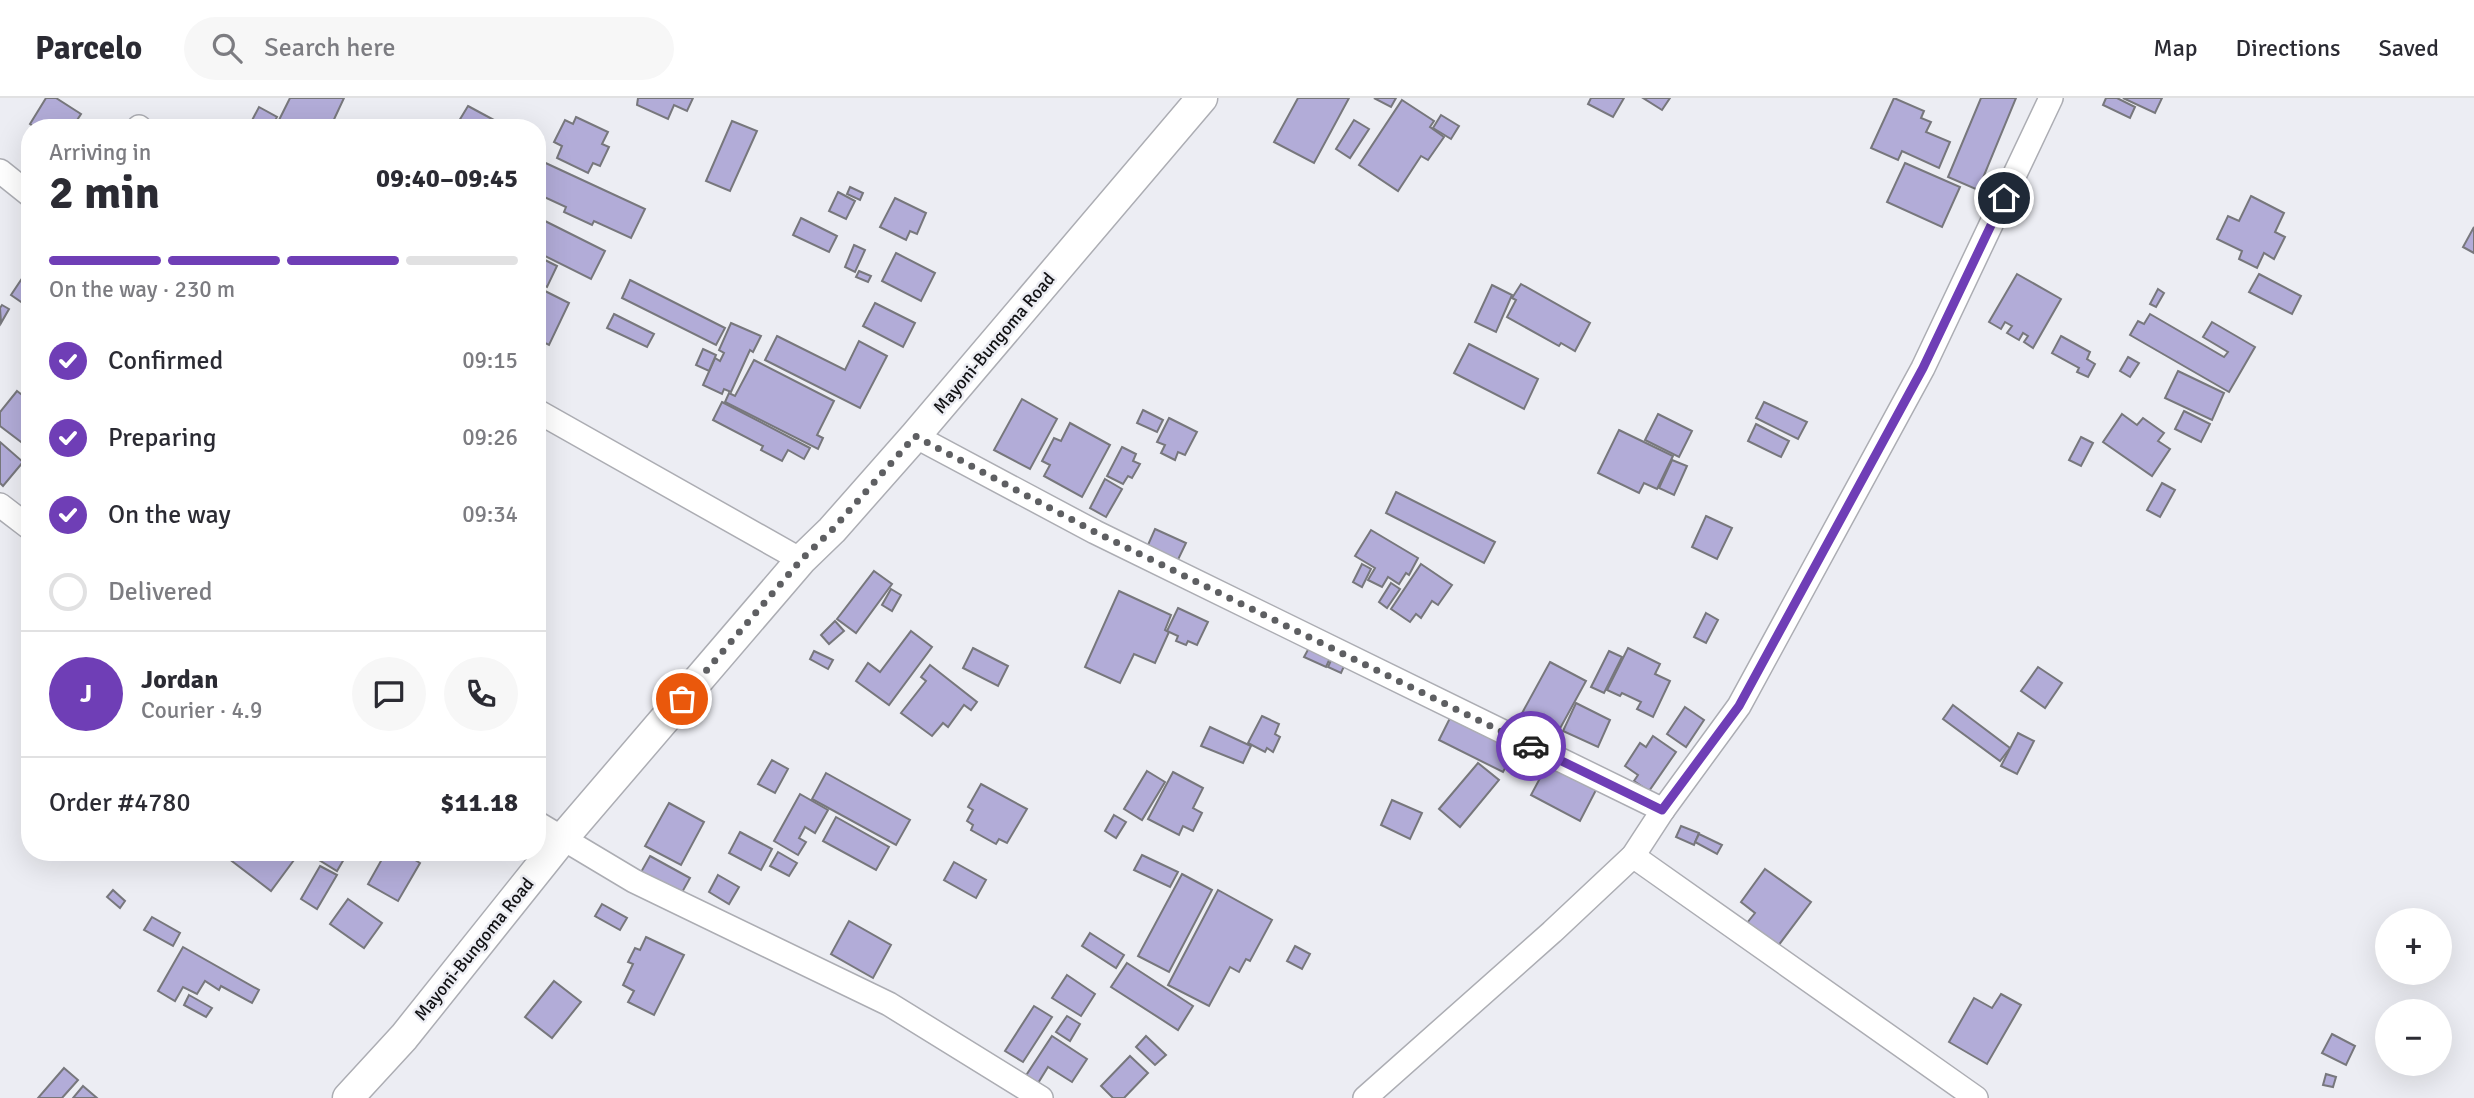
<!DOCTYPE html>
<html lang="en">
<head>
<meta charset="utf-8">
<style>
  body { margin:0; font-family:Signika,sans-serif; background:#f7f7f7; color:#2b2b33; height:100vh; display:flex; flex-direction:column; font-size:26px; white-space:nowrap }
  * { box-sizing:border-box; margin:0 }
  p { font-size:23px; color:#7c7c81 }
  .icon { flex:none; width:38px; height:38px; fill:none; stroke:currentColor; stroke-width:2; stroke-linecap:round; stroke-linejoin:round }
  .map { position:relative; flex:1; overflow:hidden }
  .drawer { position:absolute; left:21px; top:21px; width:525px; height:742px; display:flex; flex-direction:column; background:#fff; border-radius:28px; box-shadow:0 7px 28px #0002 }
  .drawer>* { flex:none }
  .tools { position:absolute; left:2375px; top:810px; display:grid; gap:14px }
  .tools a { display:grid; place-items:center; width:77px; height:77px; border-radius:50%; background:#fff; box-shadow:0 7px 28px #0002; font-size:35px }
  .pin { position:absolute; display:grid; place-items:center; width:60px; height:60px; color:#fff; margin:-30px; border:4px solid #fff; border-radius:50%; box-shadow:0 2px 7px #0007 }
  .courier { position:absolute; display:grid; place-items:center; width:70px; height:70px; margin:-35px; border:5px solid #6f3eb6; border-radius:50%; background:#fff; color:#222; box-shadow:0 2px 9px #0007 }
  .overview em { font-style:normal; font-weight:800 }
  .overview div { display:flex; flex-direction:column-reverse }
  .overview { display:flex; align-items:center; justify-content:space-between; height:119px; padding:0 28px }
  h1 { font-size:46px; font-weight:800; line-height:52px }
  .bar { display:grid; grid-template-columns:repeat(4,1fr); gap:10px 7px; align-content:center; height:84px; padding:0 28px }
  .bar i { height:9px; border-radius:5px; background:#e1e1e2 }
  .bar .current { background:#6f3eb6 }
  .bar p { grid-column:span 4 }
  .line { display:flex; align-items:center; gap:18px; padding:0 28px; border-top:2px solid #e1e1e2 }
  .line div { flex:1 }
  .round { display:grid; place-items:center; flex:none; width:74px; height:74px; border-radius:37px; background:#f7f7f7 }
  ol { padding:0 28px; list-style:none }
  li { display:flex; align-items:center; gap:21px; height:77px }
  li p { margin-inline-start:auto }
  li .icon { padding:7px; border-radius:50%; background:#6f3eb6; color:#fff; stroke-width:4 }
  li:last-child { color:#7c7c81 }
  li i { width:38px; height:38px; border:4px solid #e1e1e2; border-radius:50% }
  header { display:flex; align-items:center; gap:42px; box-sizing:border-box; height:98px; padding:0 35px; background:#fff; border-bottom:2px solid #e1e1e2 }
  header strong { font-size:33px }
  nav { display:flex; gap:38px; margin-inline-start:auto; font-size:24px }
  .search { width:490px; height:63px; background:#f7f7f7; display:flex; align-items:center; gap:18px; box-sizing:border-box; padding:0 24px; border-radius:38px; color:#7c7c81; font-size:26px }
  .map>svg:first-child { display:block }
  .building { fill:#b2acd8; stroke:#77777c; stroke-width:2 }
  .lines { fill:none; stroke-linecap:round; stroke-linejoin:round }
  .minor-casing { stroke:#acadb3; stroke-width:26 }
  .major-casing { stroke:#acadb3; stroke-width:33 }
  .minor { stroke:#fff; stroke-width:23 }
  .major { stroke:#fff; stroke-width:30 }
  .done { stroke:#5e5f62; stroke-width:7; stroke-dasharray:0 12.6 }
  .route { stroke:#6f3eb6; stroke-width:9 }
  .labels { text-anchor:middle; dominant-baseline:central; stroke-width:5; stroke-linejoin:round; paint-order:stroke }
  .street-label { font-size:18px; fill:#121214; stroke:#ecedf3 }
</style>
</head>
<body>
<header>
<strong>Parcelo</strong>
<div class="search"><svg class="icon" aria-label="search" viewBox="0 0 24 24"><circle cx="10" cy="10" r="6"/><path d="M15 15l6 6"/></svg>Search here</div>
<nav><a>Map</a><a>Directions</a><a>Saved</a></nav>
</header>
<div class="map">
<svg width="2474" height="1000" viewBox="0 0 2474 1000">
  <rect width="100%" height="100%" fill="#ecedf3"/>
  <!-- building -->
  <g class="building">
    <path d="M 46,0 L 56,0 L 81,16 L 72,30 L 36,30 L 30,26 Z"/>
    <path d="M 290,0 L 344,0 L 330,30 L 291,30 L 278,24 Z"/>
    <path d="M 638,0 L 693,0 L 687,13 L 674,7 L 668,21 L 637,7 Z"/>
    <path d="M 1298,0 L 1349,0 L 1314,65 L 1274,44 Z"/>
    <path d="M 1374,0 L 1396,0 L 1391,9 Z"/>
    <path d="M 1591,0 L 1624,0 L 1613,19 L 1588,6 Z"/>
    <path d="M 1643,0 L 1670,0 L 1662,12 Z"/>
    <path d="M 1894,0 L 1924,13 L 1921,20 L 1931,24 L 1926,34 L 1950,44 L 1939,70 L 1902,53 L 1898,62 L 1871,50 Z"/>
    <path d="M 1981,0 L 2016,0 L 1978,92 L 1948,79 Z"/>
    <path d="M 2106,0 L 2117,0 L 2135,9 L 2130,20 L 2103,7 Z"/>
    <path d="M 2123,0 L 2162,0 L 2155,15 Z"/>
    <path d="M 1402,2 L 1434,23 L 1430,29 L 1444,39 L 1428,62 L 1421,58 L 1398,93 L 1359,67 Z"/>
    <path d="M 468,8 L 494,22 L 490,30 L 471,30 L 459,23 Z"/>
    <path d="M 259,9 L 277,19 L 271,30 L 248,30 Z"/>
    <path d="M 1441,17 L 1459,28 L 1451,41 L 1433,30 Z"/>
    <path d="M 576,19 L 608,34 L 602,46 L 609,49 L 600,68 L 593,65 L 588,75 L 557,60 L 562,48 L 554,44 L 565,22 L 573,26 Z"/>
    <path d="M 1354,22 L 1369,31 L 1350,60 L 1336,51 Z"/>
    <path d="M 732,23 L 757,33 L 730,93 L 706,83 Z"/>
    <path d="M 537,61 L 645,111 L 631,140 L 594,123 L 592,127 L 564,114 L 566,109 L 540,97 L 537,101 Z"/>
    <path d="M 1905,65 L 1960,89 L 1942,129 L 1887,104 Z"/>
    <path d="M 850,89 L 863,95 L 860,102 L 847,96 Z"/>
    <path d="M 838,94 L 855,103 L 846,121 L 829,113 Z"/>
    <path d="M 2251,98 L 2284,115 L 2275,134 L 2285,139 L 2274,161 L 2264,155 L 2257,170 L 2239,161 L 2242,153 L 2217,141 L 2228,118 L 2239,123 Z"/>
    <path d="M 895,100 L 926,115 L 917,136 L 910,133 L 906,142 L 880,129 Z"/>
    <path d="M 537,119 L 605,153 L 591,181 L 537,154 Z"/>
    <path d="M 801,120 L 837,138 L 829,154 L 793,137 Z"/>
    <path d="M 2474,129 L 2474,155 L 2463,149 Z"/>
    <path d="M 854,147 L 865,152 L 855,174 L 845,169 Z"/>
    <path d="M 896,155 L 935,175 L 921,203 L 882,183 Z"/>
    <path d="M 537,158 L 557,168 L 547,189 L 537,184 Z"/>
    <path d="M 27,173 L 30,175 L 30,210 L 11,197 Z"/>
    <path d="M 859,173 L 871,178 L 868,184 L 856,179 Z"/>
    <path d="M 2017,176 L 2061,201 L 2033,250 L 2024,244 L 2028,238 L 2023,235 L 2019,242 L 2007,235 L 2012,228 L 2005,224 L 2001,231 L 1989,224 Z"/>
    <path d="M 2259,176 L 2301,198 L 2292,216 L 2249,194 Z"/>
    <path d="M 630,182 L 725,230 L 716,247 L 622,200 Z"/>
    <path d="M 1521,186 L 1590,225 L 1575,253 L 1561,245 L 1559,248 L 1507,219 L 1516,202 L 1512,200 Z"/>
    <path d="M 1492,187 L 1512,197 L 1496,234 L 1475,224 Z"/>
    <path d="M 2158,191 L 2164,195 L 2156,209 L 2150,206 Z"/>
    <path d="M 543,192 L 569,205 L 549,247 L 537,241 L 537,203 Z"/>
    <path d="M 875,205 L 915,225 L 903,249 L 863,228 Z"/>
    <path d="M 2,207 L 9,211 L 1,225 L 0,210 Z"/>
    <path d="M 614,216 L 654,236 L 647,249 L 607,230 Z"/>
    <path d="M 2150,216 L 2224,259 L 2228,254 L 2203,239 L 2212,224 L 2255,249 L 2229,294 L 2130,237 L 2138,223 L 2144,226 Z"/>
    <path d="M 731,225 L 761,238 L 753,254 L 750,252 L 731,294 L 724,291 L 722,296 L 703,287 L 715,260 L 720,263 L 724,255 L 719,252 Z"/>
    <path d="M 777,238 L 845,272 L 859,243 L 887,258 L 860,310 L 765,262 Z"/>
    <path d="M 2061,238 L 2090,254 L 2087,261 L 2095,266 L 2088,279 L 2077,274 L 2079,270 L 2052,255 Z"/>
    <path d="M 1469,246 L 1538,281 L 1524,311 L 1454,275 Z"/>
    <path d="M 703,251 L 716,257 L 709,273 L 696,267 Z"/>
    <path d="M 2128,259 L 2139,265 L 2130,279 L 2120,273 Z"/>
    <path d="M 754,262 L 834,303 L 817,337 L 823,340 L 818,351 L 725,304 L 729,295 L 735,298 Z"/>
    <path d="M 2178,273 L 2224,295 L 2212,322 L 2165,300 Z"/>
    <path d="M 17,293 L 30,303 L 29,350 L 0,328 L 0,314 Z"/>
    <path d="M 1022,301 L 1057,321 L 1030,371 L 994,352 Z"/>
    <path d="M 722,304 L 810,350 L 804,361 L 788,352 L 782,363 L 761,352 L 763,348 L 713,322 Z"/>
    <path d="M 1764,304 L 1807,324 L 1798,341 L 1756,320 Z"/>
    <path d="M 1143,312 L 1163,322 L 1157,334 L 1137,325 Z"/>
    <path d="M 2184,313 L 2210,326 L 2201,344 L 2175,331 Z"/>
    <path d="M 1658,316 L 1692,333 L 1679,359 L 1645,342 Z"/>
    <path d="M 2122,316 L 2137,327 L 2143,320 L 2164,335 L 2158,343 L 2170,351 L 2152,378 L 2103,344 Z"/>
    <path d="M 1169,320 L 1197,334 L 1185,357 L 1178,354 L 1175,362 L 1161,355 L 1165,347 L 1157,344 Z"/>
    <path d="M 1070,325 L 1110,347 L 1082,399 L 1044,378 L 1050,367 L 1042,363 L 1054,340 L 1061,343 Z"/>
    <path d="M 1756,326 L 1789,343 L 1781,359 L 1748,343 Z"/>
    <path d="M 1619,332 L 1673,358 L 1657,391 L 1644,385 L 1639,395 L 1598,375 Z"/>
    <path d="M 2081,339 L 2093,345 L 2081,368 L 2069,362 Z"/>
    <path d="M 0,344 L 23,364 L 3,388 L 0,385 Z"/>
    <path d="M 1122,349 L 1136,356 L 1133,363 L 1140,366 L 1132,380 L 1128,378 L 1123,386 L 1107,378 Z"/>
    <path d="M 1672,362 L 1687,368 L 1674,397 L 1659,390 Z"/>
    <path d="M 1105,381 L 1122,391 L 1106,419 L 1090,410 Z"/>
    <path d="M 2162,385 L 2175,392 L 2160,419 L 2147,412 Z"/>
    <path d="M 1396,394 L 1495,444 L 1484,465 L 1386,415 Z"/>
    <path d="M 1706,418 L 1732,430 L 1717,461 L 1692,449 Z"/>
    <path d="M 1155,431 L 1186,445 L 1174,470 L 1144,456 Z"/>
    <path d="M 1371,432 L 1418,460 L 1409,477 L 1406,475 L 1399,486 L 1388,479 L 1382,489 L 1368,482 L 1375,470 L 1355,458 Z"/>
    <path d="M 1362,466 L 1371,471 L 1362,489 L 1353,484 Z"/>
    <path d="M 1421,466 L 1452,487 L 1438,507 L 1432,503 L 1421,520 L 1416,516 L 1410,524 L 1391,511 Z"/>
    <path d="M 874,473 L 892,486 L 856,535 L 837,521 Z"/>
    <path d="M 1391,485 L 1400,491 L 1387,510 L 1379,504 Z"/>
    <path d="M 891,491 L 901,497 L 892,513 L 882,507 Z"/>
    <path d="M 1119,493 L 1171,517 L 1165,532 L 1169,534 L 1155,565 L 1134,556 L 1120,585 L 1085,569 Z"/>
    <path d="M 1178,510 L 1208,524 L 1197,547 L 1188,543 L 1186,547 L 1176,543 L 1178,538 L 1167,533 Z"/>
    <path d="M 1706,515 L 1718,522 L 1706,545 L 1694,539 Z"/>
    <path d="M 835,523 L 844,533 L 829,546 L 821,537 Z"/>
    <path d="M 911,533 L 932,549 L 889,607 L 856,583 L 868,565 L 880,574 Z"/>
    <path d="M 1310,548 L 1331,558 L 1326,569 L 1304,559 Z"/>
    <path d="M 973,550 L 1008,568 L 998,588 L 963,570 Z"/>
    <path d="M 1628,550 L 1660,566 L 1655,576 L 1670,583 L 1653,619 L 1637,611 L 1641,604 L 1622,595 L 1620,598 L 1607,592 Z"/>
    <path d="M 814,553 L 833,562 L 828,571 L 810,561 Z"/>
    <path d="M 1609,553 L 1622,559 L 1604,595 L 1591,589 Z"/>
    <path d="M 1332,560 L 1345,566 L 1341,575 L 1328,569 Z"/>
    <path d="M 1550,564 L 1586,583 L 1557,636 L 1521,617 Z"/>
    <path d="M 930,567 L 977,604 L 971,612 L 964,607 L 948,629 L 943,625 L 932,638 L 901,615 L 926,583 L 921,579 Z"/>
    <path d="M 2038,569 L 2062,585 L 2045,610 L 2021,593 Z"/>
    <path d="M 1576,605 L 1610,622 L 1598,649 L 1563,633 Z"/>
    <path d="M 1953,607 L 2010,650 L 2000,663 L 1943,621 Z"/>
    <path d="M 1685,609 L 1704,622 L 1686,649 L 1667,636 Z"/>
    <path d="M 1262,618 L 1279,626 L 1275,636 L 1280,639 L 1273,654 L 1267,650 L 1265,654 L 1248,645 Z"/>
    <path d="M 1451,618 L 1515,651 L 1503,674 L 1439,642 Z"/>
    <path d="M 1210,629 L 1251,648 L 1243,665 L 1201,648 Z"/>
    <path d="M 2018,635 L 2034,643 L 2017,676 L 2001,668 Z"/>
    <path d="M 1653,638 L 1676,654 L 1649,693 L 1634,683 L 1638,677 L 1625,668 L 1640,645 L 1646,649 Z"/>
    <path d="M 772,662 L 788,671 L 775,695 L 758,686 Z"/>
    <path d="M 1478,665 L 1499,682 L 1460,729 L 1439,711 Z"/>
    <path d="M 1547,667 L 1596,692 L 1580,723 L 1531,697 Z"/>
    <path d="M 1147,673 L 1165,684 L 1142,722 L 1124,711 Z"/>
    <path d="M 1173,674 L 1203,690 L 1193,710 L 1202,715 L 1193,733 L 1183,728 L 1179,737 L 1148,721 Z"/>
    <path d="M 826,675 L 910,722 L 896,747 L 812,701 Z"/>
    <path d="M 981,686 L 1027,711 L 1007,745 L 999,741 L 996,746 L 971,732 L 973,727 L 967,723 L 973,712 L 968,709 Z"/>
    <path d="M 800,696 L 828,712 L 815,735 L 805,729 L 799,740 L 806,744 L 798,757 L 774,743 Z"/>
    <path d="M 1392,702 L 1422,715 L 1410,741 L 1381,727 Z"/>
    <path d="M 669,705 L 704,724 L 681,767 L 645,748 Z"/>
    <path d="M 1114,717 L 1126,724 L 1116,740 L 1105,733 Z"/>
    <path d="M 836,719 L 889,749 L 876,772 L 823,743 Z"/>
    <path d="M 1681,728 L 1699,735 L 1694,747 L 1676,739 Z"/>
    <path d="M 740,734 L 772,751 L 761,772 L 729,755 Z"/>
    <path d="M 1699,736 L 1722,747 L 1717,756 L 1695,744 Z"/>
    <path d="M 220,754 L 283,754 L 294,762 L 271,793 Z"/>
    <path d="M 306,754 L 345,754 L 347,756 L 337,773 Z"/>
    <path d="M 386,754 L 402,754 L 420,765 L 398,803 L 368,786 Z"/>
    <path d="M 778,754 L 797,765 L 789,778 L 770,768 Z"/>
    <path d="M 1142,757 L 1178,774 L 1170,789 L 1134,772 Z"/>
    <path d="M 650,758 L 690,780 L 680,798 L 640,776 Z"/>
    <path d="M 954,764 L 986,782 L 976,800 L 944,782 Z"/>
    <path d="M 320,768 L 337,777 L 317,811 L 301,801 Z"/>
    <path d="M 1765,771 L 1811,804 L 1778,848 L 1747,825 L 1755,815 L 1741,804 Z"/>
    <path d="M 1182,776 L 1212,792 L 1169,874 L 1138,858 Z"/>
    <path d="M 718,777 L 739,789 L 729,806 L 709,794 Z"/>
    <path d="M 113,792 L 125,803 L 120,810 L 107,799 Z"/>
    <path d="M 1218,792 L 1272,822 L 1250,863 L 1246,861 L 1239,874 L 1230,869 L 1209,908 L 1168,887 Z"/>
    <path d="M 348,801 L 382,825 L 364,850 L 330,826 Z"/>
    <path d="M 602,806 L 627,820 L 620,832 L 595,818 Z"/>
    <path d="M 152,819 L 180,835 L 173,848 L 144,832 Z"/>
    <path d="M 849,823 L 891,847 L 873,880 L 831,856 Z"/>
    <path d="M 1090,835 L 1124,857 L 1116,870 L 1082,848 Z"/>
    <path d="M 646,839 L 684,857 L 654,917 L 628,904 L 634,893 L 623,887 L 633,866 L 628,864 L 635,850 L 640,852 Z"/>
    <path d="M 1295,848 L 1310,856 L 1302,871 L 1287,863 Z"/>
    <path d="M 183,849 L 259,892 L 252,905 L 221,888 L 219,892 L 205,883 L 197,896 L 183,889 L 175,903 L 158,893 Z"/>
    <path d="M 1127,865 L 1193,908 L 1178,932 L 1111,889 Z"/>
    <path d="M 1067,877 L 1095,896 L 1081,918 L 1052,900 Z"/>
    <path d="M 554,883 L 581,904 L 552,940 L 525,919 Z"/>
    <path d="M 2001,896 L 2021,907 L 1987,966 L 1949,944 L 1974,900 L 1992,910 Z"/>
    <path d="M 189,897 L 212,910 L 206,919 L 184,907 Z"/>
    <path d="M 1034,908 L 1052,919 L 1023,964 L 1005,953 Z"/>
    <path d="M 1067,918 L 1080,926 L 1070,943 L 1056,934 Z"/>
    <path d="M 2332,936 L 2355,948 L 2346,967 L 2322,955 Z"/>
    <path d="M 1052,938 L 1087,961 L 1072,984 L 1048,969 L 1035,990 L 1023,982 Z"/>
    <path d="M 1146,938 L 1166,957 L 1155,967 L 1136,949 Z"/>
    <path d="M 1130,958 L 1148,975 L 1124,1000 L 1113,1000 L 1101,988 Z"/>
    <path d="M 64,970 L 78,982 L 62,1000 L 38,1000 Z"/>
    <path d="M 2326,976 L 2336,979 L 2333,989 L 2323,987 Z"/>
    <path d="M 83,988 L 97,1000 L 73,1000 Z"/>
  </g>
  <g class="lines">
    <!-- minor casing -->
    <g class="minor-casing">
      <g id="minor">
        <path d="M 139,29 L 140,30"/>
        <path d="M 0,73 L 30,97"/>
        <path d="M 537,313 L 801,462"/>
        <path d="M 915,338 L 1095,434 L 1663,712"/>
        <path d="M 0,407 L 30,430"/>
        <path d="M 537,725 L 634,783 L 889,906 L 1041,1000"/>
        <path d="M 1633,758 L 1976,1000"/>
        <path d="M 1365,1000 L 1552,834 L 1633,758 L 1663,712 L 1739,608 L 1923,270 L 2051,0"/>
      </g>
    </g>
    <!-- major casing -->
    <g class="major-casing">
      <path id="major" d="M 348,1000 L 404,939 L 563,740 L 801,462 L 832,432 L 915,338 L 1202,0"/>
    </g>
    <!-- minor -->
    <use href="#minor" class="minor"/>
    <!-- major -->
    <use href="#major" class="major"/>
  </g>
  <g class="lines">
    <!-- done -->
    <path class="done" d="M 682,601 L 801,462 L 832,432 L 915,338 L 1095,434 L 1531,648"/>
    <!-- route -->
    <path class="route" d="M 1531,648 L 1662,712 L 1739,608 L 1923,270 L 2004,100"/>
  </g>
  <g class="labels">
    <!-- street labels -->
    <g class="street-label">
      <text transform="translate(994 245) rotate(-50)">Mayoni-Bungoma Road</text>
      <text transform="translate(474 851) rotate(-51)">Mayoni-Bungoma Road</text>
    </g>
  </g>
</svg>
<div class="tools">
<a>+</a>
<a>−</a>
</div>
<div class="pin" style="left:682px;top:601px;background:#ea580c"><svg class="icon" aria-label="bag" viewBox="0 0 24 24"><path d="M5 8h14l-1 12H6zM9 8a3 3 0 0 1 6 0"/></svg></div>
<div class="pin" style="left:2004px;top:100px;background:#1f2937"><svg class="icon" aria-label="home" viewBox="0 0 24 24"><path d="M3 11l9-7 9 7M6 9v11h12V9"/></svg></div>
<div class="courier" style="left:1531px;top:648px"><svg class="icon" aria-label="car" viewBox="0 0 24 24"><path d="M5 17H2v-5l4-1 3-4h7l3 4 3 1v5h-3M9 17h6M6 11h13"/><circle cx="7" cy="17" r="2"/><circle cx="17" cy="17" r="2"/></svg></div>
<section class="drawer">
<div class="overview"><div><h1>2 min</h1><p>Arriving in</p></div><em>09:40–09:45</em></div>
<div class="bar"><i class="current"></i><i class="current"></i><i class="current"></i><i></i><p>On the way · 230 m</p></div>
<ol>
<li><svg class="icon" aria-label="check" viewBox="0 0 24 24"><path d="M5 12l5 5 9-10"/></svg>Confirmed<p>09:15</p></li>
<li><svg class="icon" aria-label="check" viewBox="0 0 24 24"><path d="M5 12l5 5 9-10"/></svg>Preparing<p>09:26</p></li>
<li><svg class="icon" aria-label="check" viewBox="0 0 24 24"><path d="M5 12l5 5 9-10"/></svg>On the way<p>09:34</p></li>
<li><i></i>Delivered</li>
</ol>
<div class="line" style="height:126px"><b class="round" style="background:#6f3eb6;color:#fff">J</b><div><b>Jordan</b><p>Courier · 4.9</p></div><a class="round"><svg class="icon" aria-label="chat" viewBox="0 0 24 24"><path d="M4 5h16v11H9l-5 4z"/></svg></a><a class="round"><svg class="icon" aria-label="phone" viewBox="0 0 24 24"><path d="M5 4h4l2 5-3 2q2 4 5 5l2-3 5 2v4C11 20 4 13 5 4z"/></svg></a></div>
<div class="line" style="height:91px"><div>Order #4780</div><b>$11.18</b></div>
</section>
</div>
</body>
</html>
